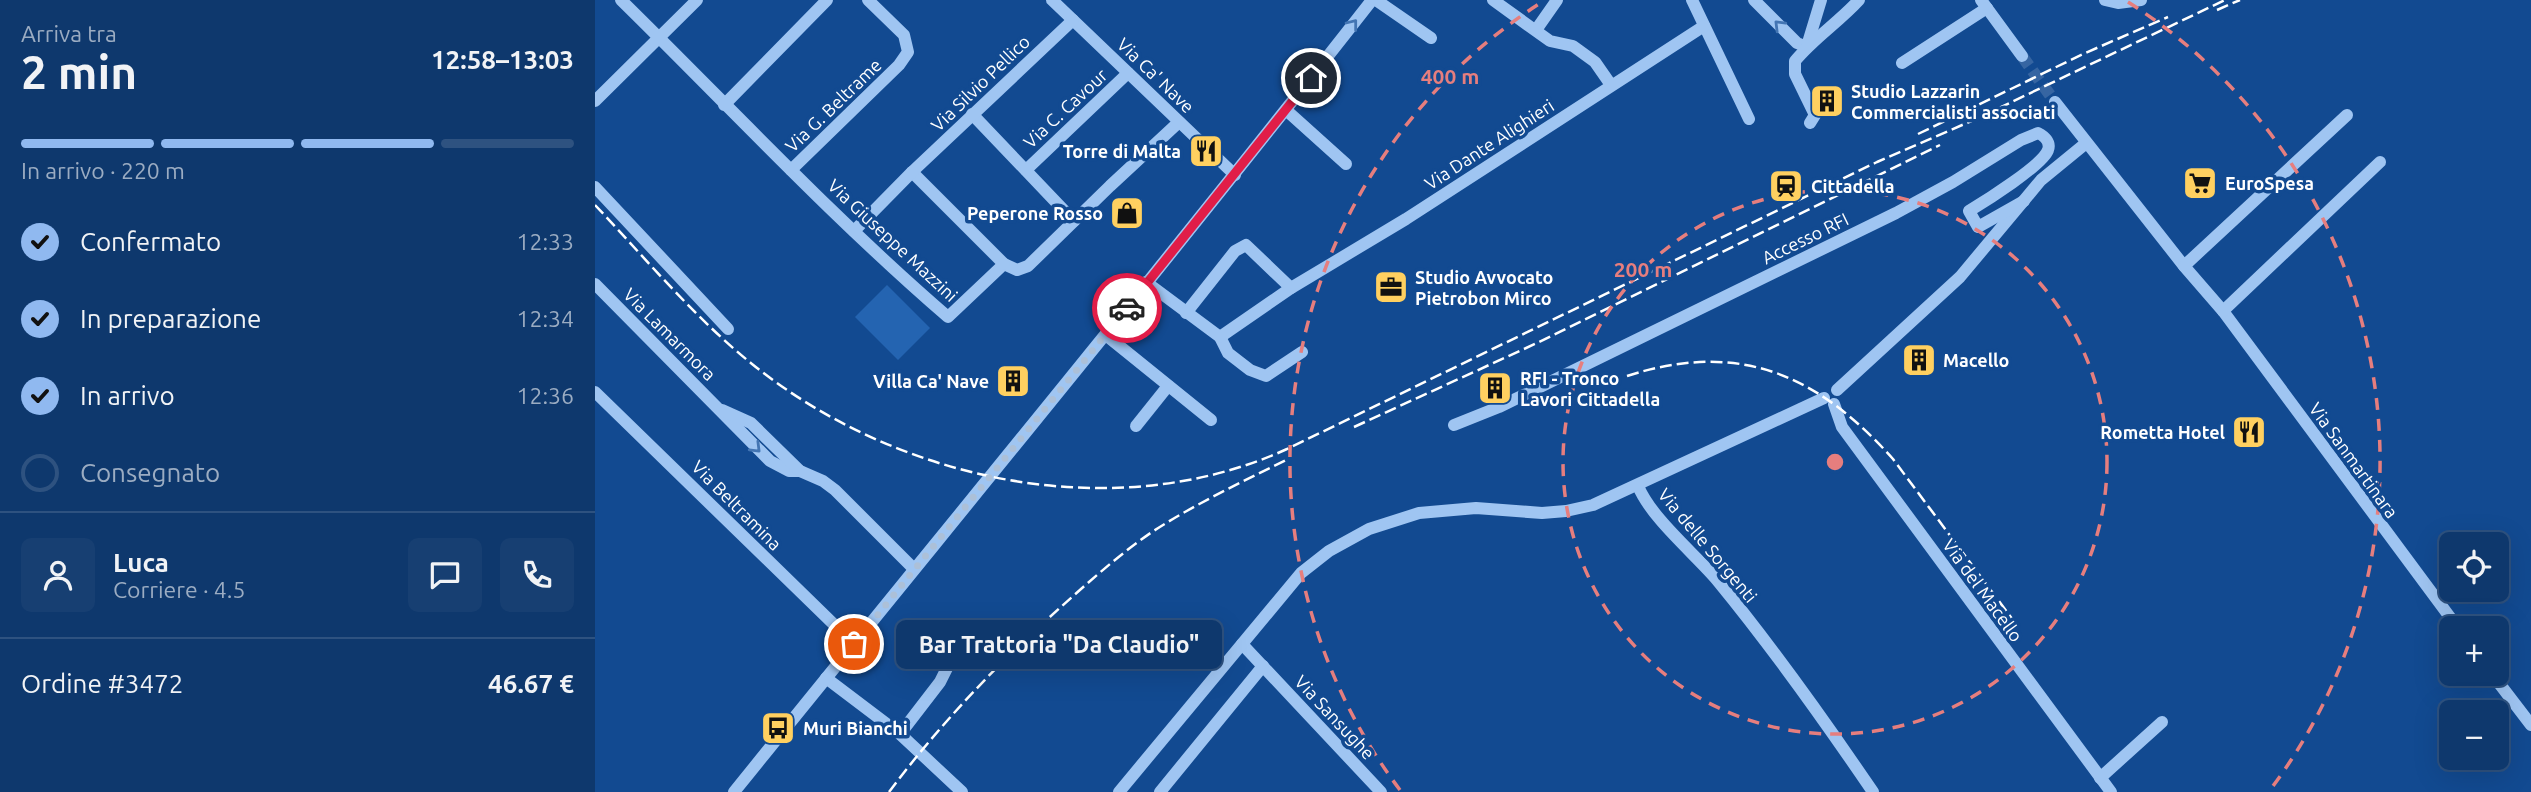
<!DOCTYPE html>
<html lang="it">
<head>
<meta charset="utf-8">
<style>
  body { margin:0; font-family:Ubuntu,sans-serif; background:#173f72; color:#f1f3f6; height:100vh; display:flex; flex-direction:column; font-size:26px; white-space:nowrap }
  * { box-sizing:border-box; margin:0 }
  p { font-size:23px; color:#9bacc2 }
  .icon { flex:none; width:38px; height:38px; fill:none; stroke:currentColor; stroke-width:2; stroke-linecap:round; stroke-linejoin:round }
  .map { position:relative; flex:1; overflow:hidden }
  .drawer { display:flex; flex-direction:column; background:#0e386d; width:595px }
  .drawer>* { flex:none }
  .controls { position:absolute; left:1844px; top:532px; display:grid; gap:14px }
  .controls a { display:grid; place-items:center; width:70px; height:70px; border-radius:10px; background:#0e386d; box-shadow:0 7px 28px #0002,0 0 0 2px #2e5280; font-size:35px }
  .pin { position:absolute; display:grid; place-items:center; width:60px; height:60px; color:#fff; margin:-30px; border:4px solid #fff; border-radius:50%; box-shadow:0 2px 7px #0007 }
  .courier { position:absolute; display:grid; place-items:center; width:70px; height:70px; margin:-35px; border:5px solid #e11d48; border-radius:50%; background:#fff; color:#222; box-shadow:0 2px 9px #0007 }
  .bubble { position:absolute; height:49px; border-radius:10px; background:#0e386d; box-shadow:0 7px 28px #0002,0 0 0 2px #2e5280; font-size:23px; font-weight:700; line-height:49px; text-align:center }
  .head em { font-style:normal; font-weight:700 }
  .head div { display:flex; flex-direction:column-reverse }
  .head { display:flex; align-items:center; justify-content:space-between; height:119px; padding:0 21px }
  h1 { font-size:46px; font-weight:700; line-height:52px }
  .bar { display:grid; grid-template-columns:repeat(4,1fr); gap:10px 7px; align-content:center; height:84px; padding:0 21px }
  .bar i { height:9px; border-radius:5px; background:#2e5280 }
  .bar .selected { background:#90b9f0 }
  .bar p { grid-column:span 4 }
  .line { display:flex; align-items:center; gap:18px; padding:0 21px; border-top:2px solid #2e5280 }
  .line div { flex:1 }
  .round { display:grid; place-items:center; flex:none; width:74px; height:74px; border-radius:10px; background:#173f72 }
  ol { padding:0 21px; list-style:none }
  li { display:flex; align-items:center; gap:21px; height:77px }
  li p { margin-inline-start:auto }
  li .icon { padding:7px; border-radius:50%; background:#90b9f0; color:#111; stroke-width:4 }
  li:last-child { color:#9bacc2 }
  li i { width:38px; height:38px; border:4px solid #2e5280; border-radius:50% }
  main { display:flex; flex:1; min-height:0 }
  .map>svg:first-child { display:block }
  .green { fill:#2464b1 }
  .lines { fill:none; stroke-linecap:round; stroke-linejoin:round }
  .minor-tunnel { stroke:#3665a2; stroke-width:12; stroke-dasharray:12 6; stroke-linecap:butt }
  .minor { stroke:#9fc5f2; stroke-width:12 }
  .rail { stroke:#fff; stroke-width:2.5; stroke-dasharray:12 5; stroke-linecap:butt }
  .oneway { stroke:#4375b3 }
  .done { stroke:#acc0d8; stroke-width:7; stroke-dasharray:0 12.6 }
  .route { stroke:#e11d48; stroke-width:9 }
  .ring { fill:none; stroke:#e67e7e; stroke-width:3.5; stroke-dasharray:12 9 }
  .labels { text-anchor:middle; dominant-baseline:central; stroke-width:7; stroke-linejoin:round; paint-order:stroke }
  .street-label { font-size:18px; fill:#fff; stroke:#124a91 }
  .poi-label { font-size:18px; font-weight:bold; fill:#fff; stroke:#124a91; text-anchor:start }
  .centre { fill:#e67e7e; stroke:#124a91; stroke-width:3.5 }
  .ring-label { font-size:21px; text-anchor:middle; font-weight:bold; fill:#e67e7e; stroke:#124a91; stroke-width:7; stroke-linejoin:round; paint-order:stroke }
</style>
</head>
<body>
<main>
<section class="drawer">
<div class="head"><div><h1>2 min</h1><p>Arriva tra</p></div><em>12:58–13:03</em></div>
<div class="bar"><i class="selected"></i><i class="selected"></i><i class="selected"></i><i></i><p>In arrivo · 220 m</p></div>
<ol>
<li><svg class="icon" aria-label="check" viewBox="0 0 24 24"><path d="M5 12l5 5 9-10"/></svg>Confermato<p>12:33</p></li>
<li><svg class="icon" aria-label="check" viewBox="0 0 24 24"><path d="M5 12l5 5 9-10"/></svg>In preparazione<p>12:34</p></li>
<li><svg class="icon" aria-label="check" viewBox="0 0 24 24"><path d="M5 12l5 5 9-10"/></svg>In arrivo<p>12:36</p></li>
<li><i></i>Consegnato</li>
</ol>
<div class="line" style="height:126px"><a class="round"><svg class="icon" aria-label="person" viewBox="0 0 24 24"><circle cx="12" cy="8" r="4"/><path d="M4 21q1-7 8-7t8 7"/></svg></a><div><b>Luca</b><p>Corriere · 4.5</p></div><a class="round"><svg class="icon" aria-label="chat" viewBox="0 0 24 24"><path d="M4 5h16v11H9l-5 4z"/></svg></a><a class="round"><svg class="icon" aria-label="phone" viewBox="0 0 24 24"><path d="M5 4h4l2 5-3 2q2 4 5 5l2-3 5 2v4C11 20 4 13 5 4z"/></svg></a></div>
<div class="line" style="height:91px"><div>Ordine #3472</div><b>46.67 €</b></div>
</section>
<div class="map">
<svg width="1936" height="792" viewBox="0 0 1936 792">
  <rect width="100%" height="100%" fill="#124a91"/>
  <!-- green -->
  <path class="green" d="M 292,285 L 335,328 L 303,360 L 260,317 Z"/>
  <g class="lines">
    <!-- minor-tunnel -->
    <path class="minor-tunnel" d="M 1427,56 L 1460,102"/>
    <!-- minor -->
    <g class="minor">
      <path d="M 26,0 C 134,106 238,218 353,317 L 409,264 L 422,270 L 433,266 L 515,186 L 584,122"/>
      <path d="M 457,0 L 640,175"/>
      <path d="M 781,0 L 836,38"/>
      <path d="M 898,0 L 955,41 L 978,46 L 1000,62 L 1016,85"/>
      <path d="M 1097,0 L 1154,119"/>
      <path d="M 1159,0 L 1202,43 L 1212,47"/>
      <path d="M 1386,0 L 1427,56"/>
      <path d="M 1510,0 L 1523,3 L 1546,0"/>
      <path d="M 941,30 L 962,0"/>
      <path d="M 1212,46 L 1226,0"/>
      <path d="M 1307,63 L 1392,8"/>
      <path d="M 0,101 L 102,0"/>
      <path d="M 1460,102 L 1589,266 L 1628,311 L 1863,628"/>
      <path d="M 129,105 L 232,0"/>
      <path d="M 691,110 L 751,164"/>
      <path d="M 377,114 L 479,221"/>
      <path d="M 1215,123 L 1220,115 L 1200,74 L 1200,61 C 1219,38 1244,22 1264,0"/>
      <path d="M 196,170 L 304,65 L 313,52 L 309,35 L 273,0"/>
      <path d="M 431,170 L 533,73"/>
      <path d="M 317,172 L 409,264"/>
      <path d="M 0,187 L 133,329"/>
      <path d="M 259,231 L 317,172 L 478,20"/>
      <path d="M 1589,266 L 1752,115"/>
      <path d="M 551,282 L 625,337 L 633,353 L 655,370 L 671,376 L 707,352"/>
      <path d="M 0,284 L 175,461 L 194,471 L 205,471"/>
      <path d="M 1628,311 L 1785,162"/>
      <path d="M 591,313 L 640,251 L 651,245 L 696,288"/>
      <path d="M 512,336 L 616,420"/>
      <path d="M 625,337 L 696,288 L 811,219 L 1109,26"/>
      <path d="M 1242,390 L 1365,277 L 1446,180 L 1490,144"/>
      <path d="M 0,392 L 259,644"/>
      <path d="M 1239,404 L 1247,427 L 1516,792"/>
      <path d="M 127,410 L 156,423 L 205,471 L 228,481 L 240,490 L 319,569"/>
      <path d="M 859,425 L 904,407 L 1301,213 L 1358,182 L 1426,140 L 1443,133 C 1449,136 1456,142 1453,150 C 1448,165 1389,202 1374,211 L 1383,227 L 1429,201"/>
      <path d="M 541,426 L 573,386"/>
      <path d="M 1043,486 C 1057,519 1099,553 1122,580 C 1178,648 1229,720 1278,792"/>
      <path d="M 647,644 L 786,792"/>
      <path d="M 1897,674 L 1936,725"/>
      <path d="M 231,678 L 305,734 L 367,792"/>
      <path d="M 305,734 L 345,682 L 361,650"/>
      <path d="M 1505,778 L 1567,722"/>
      <path d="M 139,792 C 352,528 568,267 777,0"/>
      <path d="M 524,792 L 706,573 L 734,551 L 774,529 L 824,513 L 881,508 L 947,513 L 971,511 L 998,505 L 1229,398"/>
      <path d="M 565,792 L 668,666"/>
    </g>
    <!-- rail -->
    <g class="rail">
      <path d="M 1622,10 L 1645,0"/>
      <path d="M 1323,134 L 1488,54 L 1573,17"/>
      <path d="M 0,205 C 51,259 99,317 157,364 C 302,481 519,528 692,449 L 1282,162 L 1381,119 L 1630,0"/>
      <path d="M 1032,376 C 1144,340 1222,374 1298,459 L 1421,624"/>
      <path d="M 759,427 L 942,343 L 1345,145"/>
      <path d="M 294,792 C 345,724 404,662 467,606 C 496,580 525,554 557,532 C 600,504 647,482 693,459"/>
    </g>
  </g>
  <!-- one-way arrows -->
  <defs><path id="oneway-chevron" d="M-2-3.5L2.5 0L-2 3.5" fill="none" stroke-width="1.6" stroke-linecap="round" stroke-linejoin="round" transform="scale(1.75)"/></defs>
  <g class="oneway">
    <use href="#oneway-chevron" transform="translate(758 24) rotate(-52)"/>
    <use href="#oneway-chevron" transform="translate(1184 25) rotate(-135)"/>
    <use href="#oneway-chevron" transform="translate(161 448) rotate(45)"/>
  </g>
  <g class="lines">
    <!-- done -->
    <path class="done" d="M 259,644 L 532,308"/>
    <!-- route -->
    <path class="route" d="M 532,308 L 716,78"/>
  </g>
  <!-- distance rings -->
  <g class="ring">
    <circle cx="1240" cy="462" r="272"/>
    <path d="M805 790A545 545 0 0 1 947 2M1533 2A545 545 0 0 1 1675 790"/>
  </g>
  <!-- icons -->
  <defs>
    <g id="building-square" transform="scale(1.75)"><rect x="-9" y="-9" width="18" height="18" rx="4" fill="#ffd060" stroke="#124a91"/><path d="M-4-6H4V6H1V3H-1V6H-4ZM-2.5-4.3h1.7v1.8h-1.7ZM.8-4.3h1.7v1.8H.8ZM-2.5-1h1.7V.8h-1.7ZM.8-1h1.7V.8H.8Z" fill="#111"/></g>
    <g id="restaurant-square" transform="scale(1.75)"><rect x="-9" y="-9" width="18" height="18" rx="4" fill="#ffd060" stroke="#124a91"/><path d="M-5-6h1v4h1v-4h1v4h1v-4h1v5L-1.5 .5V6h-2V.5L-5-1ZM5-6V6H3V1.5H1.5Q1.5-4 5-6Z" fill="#111"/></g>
    <g id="supermarket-square" transform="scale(1.75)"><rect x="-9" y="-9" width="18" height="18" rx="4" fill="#ffd060" stroke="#124a91"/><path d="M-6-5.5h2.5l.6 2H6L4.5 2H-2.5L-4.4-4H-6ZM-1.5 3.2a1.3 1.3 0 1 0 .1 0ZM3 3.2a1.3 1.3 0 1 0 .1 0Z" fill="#111"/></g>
    <g id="station-square" transform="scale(1.75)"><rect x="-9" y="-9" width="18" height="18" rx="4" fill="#ffd060" stroke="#124a91"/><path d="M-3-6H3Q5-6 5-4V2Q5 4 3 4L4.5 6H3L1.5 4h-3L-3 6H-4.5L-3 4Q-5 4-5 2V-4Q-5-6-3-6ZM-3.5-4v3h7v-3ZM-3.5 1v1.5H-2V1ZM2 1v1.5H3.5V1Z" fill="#111"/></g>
    <g id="shop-square" transform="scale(1.75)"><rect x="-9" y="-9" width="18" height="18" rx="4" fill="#ffd060" stroke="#124a91"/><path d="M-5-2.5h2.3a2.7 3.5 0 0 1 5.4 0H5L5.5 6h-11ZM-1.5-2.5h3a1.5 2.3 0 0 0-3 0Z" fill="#111"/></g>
    <g id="office-square" transform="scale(1.75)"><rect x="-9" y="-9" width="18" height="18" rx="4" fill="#ffd060" stroke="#124a91"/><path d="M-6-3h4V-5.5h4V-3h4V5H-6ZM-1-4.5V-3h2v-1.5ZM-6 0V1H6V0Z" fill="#111"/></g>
    <g id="bus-square" transform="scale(1.75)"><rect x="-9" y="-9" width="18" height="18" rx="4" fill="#ffd060" stroke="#124a91"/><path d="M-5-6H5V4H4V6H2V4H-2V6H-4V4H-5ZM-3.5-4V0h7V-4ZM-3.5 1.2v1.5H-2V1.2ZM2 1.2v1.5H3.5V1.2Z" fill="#111"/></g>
  </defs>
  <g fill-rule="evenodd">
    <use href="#building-square" x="1232" y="101"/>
    <use href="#restaurant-square" x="611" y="151"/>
    <use href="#supermarket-square" x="1605" y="183"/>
    <use href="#station-square" x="1191" y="186"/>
    <use href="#shop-square" x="532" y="213"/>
    <use href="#office-square" x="796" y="287"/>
    <use href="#building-square" x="1324" y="360"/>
    <use href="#building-square" x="418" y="381"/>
    <use href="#building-square" x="900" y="388"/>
    <use href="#restaurant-square" x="1654" y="432"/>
    <use href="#bus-square" x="183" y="728"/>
  </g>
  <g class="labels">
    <!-- street labels -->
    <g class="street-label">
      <text transform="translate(561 75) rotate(44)">Via Ca' Nave</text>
      <text transform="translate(385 83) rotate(-44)">Via Silvio Pellico</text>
      <text transform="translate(238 105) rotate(-44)">Via G. Beltrame</text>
      <text transform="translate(470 108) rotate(-43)">Via C. Cavour</text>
      <text transform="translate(894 144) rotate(-33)">Via Dante Alighieri</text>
      <text transform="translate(1210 238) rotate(-26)">Accesso RFI</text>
      <text transform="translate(298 240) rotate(43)">Via Giuseppe Mazzini</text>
      <text transform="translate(75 334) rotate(45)">Via Lamarmora</text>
      <text transform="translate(1759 460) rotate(54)">Via Sanmartinara</text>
      <text transform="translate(142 505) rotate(45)">Via Beltramina</text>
      <text transform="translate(1113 545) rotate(50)">Via delle Sorgenti</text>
      <text transform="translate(1388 590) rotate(54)">Via del Macello</text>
      <text transform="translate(740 717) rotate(47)">Via Sansughe</text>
    </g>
    <!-- poi labels -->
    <g class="poi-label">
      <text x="1256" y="91">Studio Lazzarin<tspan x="1256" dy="21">Commercialisti associati</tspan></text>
      <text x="586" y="151" text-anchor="end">Torre di Malta</text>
      <text x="1630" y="183">EuroSpesa</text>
      <text x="1216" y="186">Cittadella</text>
      <text x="508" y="213" text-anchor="end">Peperone Rosso</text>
      <text x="820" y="277">Studio Avvocato<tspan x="820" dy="21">Pietrobon Mirco</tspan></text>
      <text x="1348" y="360">Macello</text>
      <text x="925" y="378">RFI - Tronco<tspan x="925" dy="21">Lavori Cittadella</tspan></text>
      <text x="394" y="381" text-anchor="end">Villa Ca' Nave</text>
      <text x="1630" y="432" text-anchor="end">Rometta Hotel</text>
      <text x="208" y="728">Muri Bianchi</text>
    </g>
  </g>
  <circle cx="1240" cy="462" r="10" class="centre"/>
  <g class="ring-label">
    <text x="855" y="84">400 m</text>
    <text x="1048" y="277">200 m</text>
  </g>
</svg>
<div class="controls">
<a><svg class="icon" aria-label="locate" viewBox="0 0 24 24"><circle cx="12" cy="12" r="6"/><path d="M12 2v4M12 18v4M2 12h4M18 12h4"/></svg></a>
<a>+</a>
<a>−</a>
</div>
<div class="pin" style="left:259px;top:644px;background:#ea580c"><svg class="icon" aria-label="bag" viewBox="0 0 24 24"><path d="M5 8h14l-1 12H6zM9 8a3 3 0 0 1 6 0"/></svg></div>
<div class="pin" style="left:716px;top:78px;background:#1f2937"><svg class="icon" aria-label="home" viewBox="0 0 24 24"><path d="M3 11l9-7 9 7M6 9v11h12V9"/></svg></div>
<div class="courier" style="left:532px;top:308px"><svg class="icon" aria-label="car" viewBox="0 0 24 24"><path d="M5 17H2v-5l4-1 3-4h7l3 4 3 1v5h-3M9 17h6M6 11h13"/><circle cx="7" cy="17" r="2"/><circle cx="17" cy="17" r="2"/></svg></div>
<div class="bubble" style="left:301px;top:620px;width:326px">Bar Trattoria &quot;Da Claudio&quot;</div>
</div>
</main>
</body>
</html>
